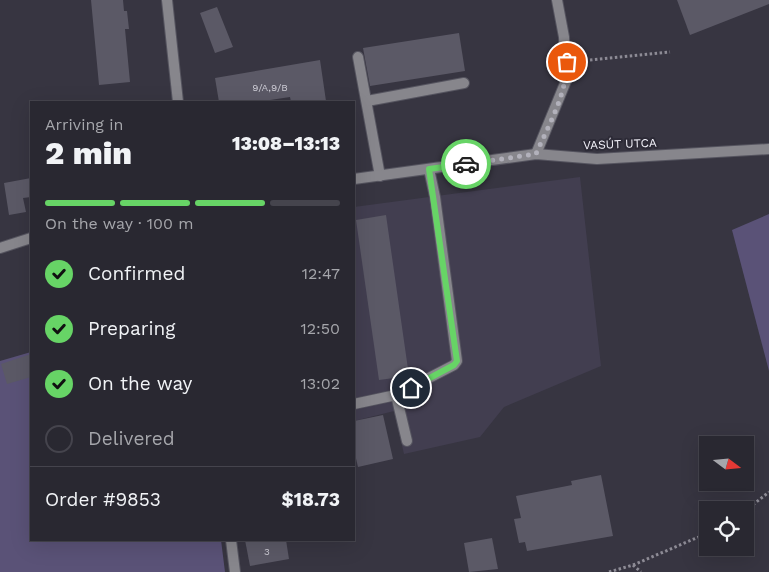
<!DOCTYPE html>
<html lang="en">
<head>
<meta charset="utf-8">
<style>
  body { margin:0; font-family:"Work Sans",sans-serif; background:#35343d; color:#f1f3f6; height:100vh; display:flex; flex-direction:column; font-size:19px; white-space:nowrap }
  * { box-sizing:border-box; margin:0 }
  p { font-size:16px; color:#a5a6ab }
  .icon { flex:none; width:28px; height:28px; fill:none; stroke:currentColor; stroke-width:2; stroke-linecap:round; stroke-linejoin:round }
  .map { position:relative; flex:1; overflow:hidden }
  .drawer { position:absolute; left:30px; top:101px; width:325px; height:440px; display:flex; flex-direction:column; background:#292831; border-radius:0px; box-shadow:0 5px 20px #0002,0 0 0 1px #45444d }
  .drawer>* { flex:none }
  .needle { width:32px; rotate:106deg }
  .controls { position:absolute; left:699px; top:436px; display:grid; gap:10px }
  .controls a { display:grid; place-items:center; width:55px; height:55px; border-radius:0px; background:#292831; box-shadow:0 5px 20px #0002,0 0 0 1px #45444d; font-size:25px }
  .pin { position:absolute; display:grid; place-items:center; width:42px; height:42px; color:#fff; margin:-21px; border:2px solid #fff; border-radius:50%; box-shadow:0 1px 5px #0007 }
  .courier { position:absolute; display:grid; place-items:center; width:50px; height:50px; margin:-25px; border:4px solid #67d466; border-radius:50%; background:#fff; color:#222; box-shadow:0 1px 6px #0007 }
  .headline em { font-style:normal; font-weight:800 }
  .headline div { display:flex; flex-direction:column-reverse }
  .headline { display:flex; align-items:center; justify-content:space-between; height:85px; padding:0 15px }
  h1 { font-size:32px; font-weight:800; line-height:38px }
  .bar { display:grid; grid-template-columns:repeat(4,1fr); gap:8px 5px; align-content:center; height:60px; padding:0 15px }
  .bar i { height:6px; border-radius:4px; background:#45444d }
  .bar .on { background:#67d466 }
  .bar p { grid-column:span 4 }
  .line { display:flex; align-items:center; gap:12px; padding:0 15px; border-top:1px solid #45444d }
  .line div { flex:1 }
  ol { padding:0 15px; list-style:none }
  li { display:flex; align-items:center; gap:15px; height:55px }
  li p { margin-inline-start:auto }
  li .icon { padding:5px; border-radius:50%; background:#67d466; color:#111; stroke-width:4 }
  li:last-child { color:#a5a6ab }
  li i { width:28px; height:28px; border:2px solid #45444d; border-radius:50% }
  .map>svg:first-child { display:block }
  .built { fill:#423e50 }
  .green { fill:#5a5277 }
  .building { fill:#5b5966 }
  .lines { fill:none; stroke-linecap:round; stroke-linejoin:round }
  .service-casing { stroke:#55545f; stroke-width:12 }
  .minor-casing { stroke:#55545f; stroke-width:12 }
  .path { stroke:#8d8b95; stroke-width:3; stroke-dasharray:2.5 2.5; stroke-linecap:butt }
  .service { stroke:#87868c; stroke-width:10 }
  .minor { stroke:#87868c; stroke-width:10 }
  .done { stroke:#b2b1bb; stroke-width:5; stroke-dasharray:0 9 }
  .route { stroke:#67d466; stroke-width:6 }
  .labels { text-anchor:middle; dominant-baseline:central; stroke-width:4; stroke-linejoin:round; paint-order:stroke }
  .number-label { font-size:10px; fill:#cecdd6 }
  .street-label { font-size:12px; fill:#f5f4fc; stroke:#2d2b37 }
</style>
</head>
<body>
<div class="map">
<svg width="769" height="572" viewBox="0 0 769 572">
  <rect width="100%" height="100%" fill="#373541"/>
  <!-- built -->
  <path class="built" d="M 580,177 L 601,366 L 504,407 L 480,437 L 404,454 L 394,411 L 354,421 L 354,207 Z"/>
  <!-- green -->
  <g class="green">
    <path d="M 769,214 L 769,371 L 732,230 Z"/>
    <path d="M 31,352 L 31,540 L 221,540 L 225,572 L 0,572 L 0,361 Z"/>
  </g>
  <!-- building -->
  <g class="building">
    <path d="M 91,0 L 123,0 L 124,11 L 127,11 L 129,29 L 125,29 L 130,82 L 99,85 Z"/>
    <path d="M 677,0 L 769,0 L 769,4 L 690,35 Z"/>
    <path d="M 217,7 L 233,47 L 215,53 L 200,13 Z"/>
    <path d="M 459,33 L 465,71 L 370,86 L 363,48 Z"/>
    <path d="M 320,60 L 326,101 L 291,102 L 290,97 L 257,102 L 219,102 L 215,78 Z"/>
    <path d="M 31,178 L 31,197 L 23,198 L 26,212 L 9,215 L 4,183 Z"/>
    <path d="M 386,215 L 409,376 L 379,380 L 356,220 Z"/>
    <path d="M 31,354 L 31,377 L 7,384 L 1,364 Z"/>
    <path d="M 383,415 L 393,459 L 358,467 L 354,450 L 354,421 Z"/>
    <path d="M 601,475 L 613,536 L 527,551 L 525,542 L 519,543 L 514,519 L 521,518 L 516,496 L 572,485 L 571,481 Z"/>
    <path d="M 492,538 L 498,569 L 469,572 L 464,543 Z"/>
    <path d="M 245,540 L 286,540 L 289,559 L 250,566 Z"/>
  </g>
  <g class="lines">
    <!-- service casing -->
    <g class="service-casing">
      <g id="service">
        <path d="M 358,57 L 380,176"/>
        <path d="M 367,101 L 464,83"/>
        <path d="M 396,395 L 454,365 L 457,361 L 435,197 L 429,169"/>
        <path d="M 354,404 L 396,395 L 407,441"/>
      </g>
    </g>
    <!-- minor casing -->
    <g class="minor-casing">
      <g id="minor">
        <path d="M 167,0 L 178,102"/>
        <path d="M 536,154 L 566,81 L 564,37 L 557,0"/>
        <path d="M 354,179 L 536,154 L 597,159 L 769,149"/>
        <path d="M 0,248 L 31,238"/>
        <path d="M 231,540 L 235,572"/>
      </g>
    </g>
    <!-- path -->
    <g class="path">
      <path d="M 580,61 L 670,52"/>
      <path d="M 745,511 L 769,492"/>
      <path d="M 633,565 L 708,533"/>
      <path d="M 609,572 L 633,565 L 641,572"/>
    </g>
    <!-- service -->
    <use href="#service" class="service"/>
    <!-- minor -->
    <use href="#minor" class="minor"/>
  </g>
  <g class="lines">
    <!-- done -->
    <path class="done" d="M 466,164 L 536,154 C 549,124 566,96 567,62"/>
    <!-- route -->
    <path class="route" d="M 411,388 L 454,365 L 457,361 L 429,169 L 466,164"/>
  </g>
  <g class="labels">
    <!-- number labels -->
    <g class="number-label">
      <text x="270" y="87">9/A,9/B</text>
      <text x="267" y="551">3</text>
    </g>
    <!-- street labels -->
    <g class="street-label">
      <text transform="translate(620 144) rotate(-2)">VASÚT UTCA</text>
    </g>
  </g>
</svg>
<div class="controls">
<a><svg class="needle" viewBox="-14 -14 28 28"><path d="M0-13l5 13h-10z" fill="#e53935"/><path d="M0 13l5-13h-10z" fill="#a5a6ab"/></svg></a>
<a><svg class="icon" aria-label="locate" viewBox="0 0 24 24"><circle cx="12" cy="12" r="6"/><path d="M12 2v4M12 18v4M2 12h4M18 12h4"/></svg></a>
</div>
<div class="pin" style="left:567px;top:62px;background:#ea580c"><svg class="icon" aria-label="bag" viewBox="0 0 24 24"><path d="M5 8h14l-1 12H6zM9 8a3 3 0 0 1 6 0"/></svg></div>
<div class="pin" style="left:411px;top:388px;background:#1f2937"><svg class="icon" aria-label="home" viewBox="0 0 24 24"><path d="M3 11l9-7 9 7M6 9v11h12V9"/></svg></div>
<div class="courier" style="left:466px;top:164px"><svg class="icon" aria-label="car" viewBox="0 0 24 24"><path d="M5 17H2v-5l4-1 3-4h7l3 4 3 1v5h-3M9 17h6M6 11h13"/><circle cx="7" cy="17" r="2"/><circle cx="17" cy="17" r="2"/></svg></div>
<section class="drawer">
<div class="headline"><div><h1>2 min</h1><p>Arriving in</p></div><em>13:08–13:13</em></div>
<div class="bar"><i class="on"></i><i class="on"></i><i class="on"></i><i></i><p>On the way · 100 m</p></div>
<ol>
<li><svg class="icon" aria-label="check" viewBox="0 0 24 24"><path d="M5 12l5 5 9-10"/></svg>Confirmed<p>12:47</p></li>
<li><svg class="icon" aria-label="check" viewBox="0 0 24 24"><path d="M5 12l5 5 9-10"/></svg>Preparing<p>12:50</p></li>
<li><svg class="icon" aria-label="check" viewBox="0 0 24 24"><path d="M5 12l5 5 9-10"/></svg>On the way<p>13:02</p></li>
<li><i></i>Delivered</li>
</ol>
<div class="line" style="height:65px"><div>Order #9853</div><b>$18.73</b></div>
</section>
</div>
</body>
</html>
